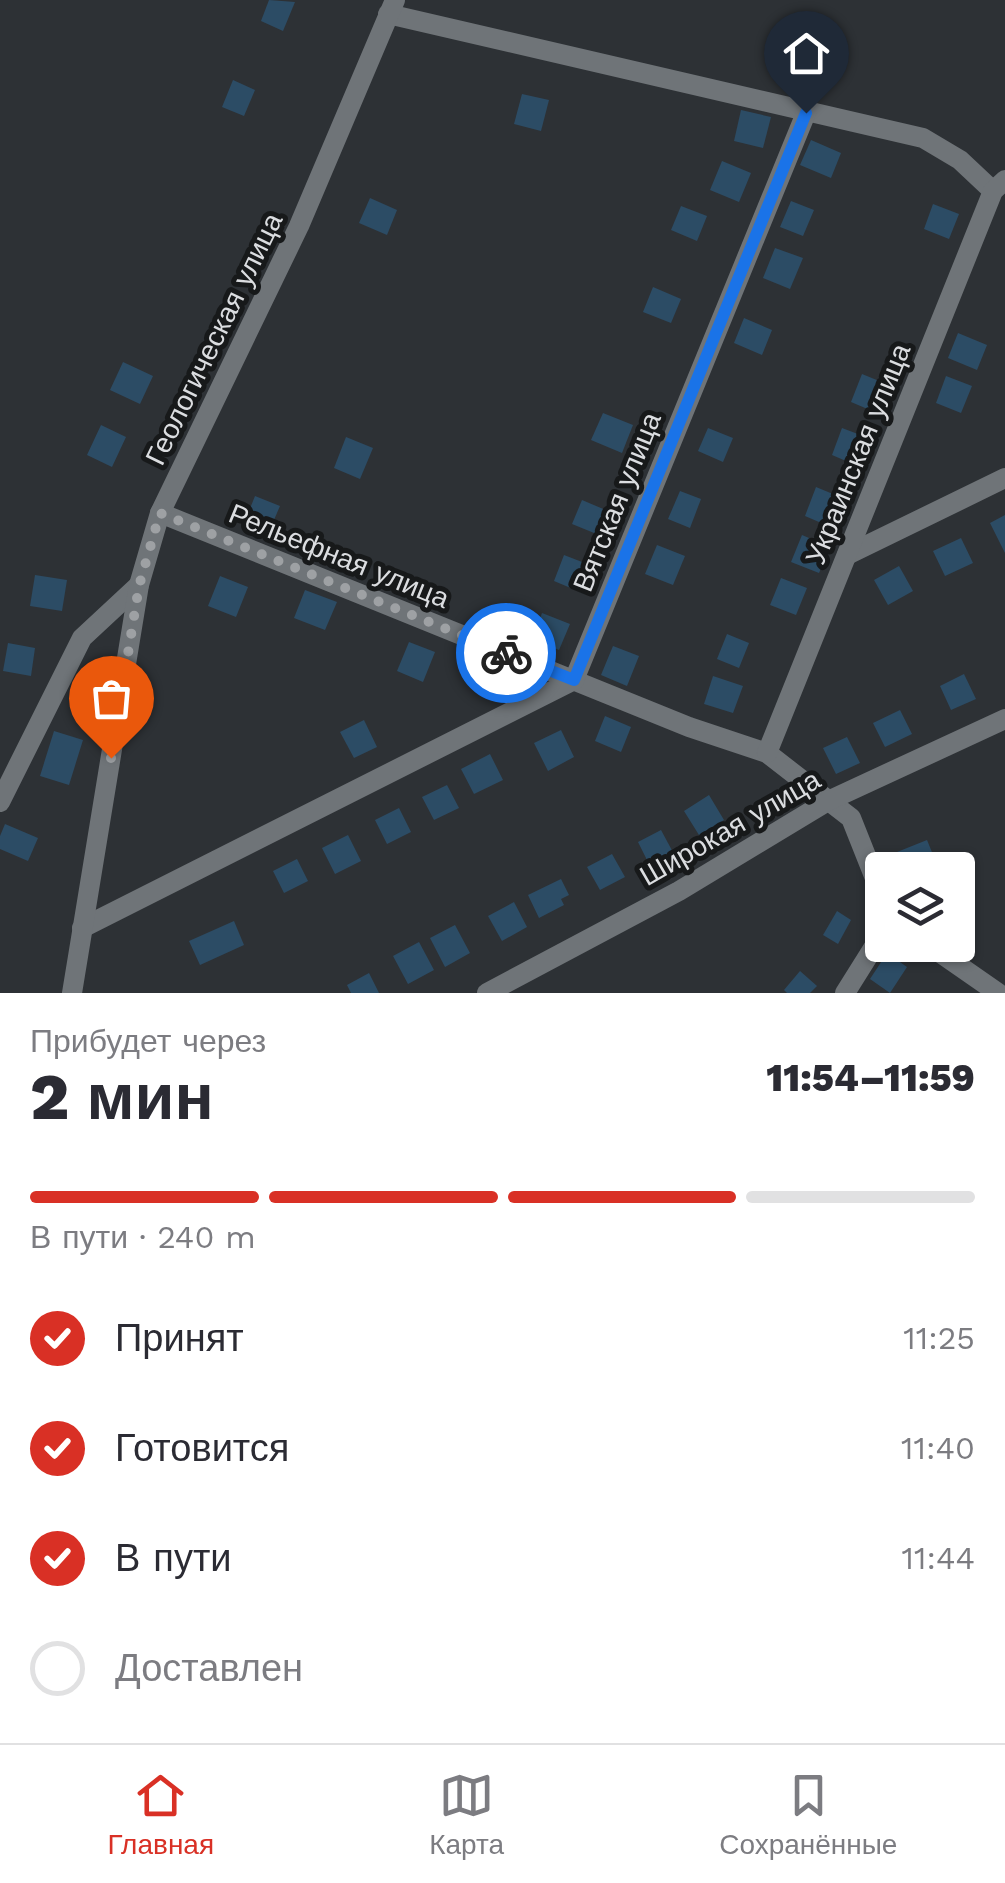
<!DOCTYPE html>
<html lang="ru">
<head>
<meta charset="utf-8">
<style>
  body { margin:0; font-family:"Work Sans",sans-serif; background:#f2f2f3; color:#2b2b33; height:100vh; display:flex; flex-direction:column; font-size:38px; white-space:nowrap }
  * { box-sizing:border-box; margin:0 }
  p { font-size:32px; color:#7c7c81 }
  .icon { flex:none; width:55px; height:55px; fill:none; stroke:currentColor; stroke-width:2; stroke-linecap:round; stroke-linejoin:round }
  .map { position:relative; height:993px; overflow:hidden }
  .details { display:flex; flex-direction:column; background:#fff; flex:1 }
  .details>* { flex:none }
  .tools { position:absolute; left:865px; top:852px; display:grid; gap:20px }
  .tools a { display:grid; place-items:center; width:110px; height:110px; border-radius:10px; background:#fff; box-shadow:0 2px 8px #0004; font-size:50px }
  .pin { position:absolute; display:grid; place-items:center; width:85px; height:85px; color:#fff; margin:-102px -42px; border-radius:50% 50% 50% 0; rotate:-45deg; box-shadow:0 0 10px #0007 }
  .pin .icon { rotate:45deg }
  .courier { position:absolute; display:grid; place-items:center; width:100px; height:100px; margin:-50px; border:8px solid #1a73e8; border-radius:50%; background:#fff; color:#222; box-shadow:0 2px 12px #0007 }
  .overview em { font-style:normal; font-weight:800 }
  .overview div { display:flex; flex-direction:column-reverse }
  .overview { display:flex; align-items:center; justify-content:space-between; height:170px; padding:0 30px }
  h1 { font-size:65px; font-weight:800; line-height:75px }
  .bar { display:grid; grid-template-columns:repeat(4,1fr); gap:15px 10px; align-content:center; height:120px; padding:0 30px }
  .bar i { height:12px; border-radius:8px; background:#e1e1e2 }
  .bar .on { background:#d93025 }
  .bar p { grid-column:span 4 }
  ol { padding:0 30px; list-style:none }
  li { display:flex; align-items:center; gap:30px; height:110px }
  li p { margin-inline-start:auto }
  li .icon { padding:10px; border-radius:50%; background:#d93025; color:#fff; stroke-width:4 }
  li:last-child { color:#7c7c81 }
  li i { width:55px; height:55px; border:5px solid #e1e1e2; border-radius:50% }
  .dock { display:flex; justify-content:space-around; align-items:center; height:140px; border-top:2px solid #e1e1e2; background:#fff; font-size:28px; color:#7c7c81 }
  .dock a { display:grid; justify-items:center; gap:5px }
  .dock .on { color:#d93025 }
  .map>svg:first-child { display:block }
  .building { fill:#2c4c65 }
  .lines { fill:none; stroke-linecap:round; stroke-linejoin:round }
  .minor { stroke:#6f7478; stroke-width:20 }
  .done { stroke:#9ea1a4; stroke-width:10; stroke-dasharray:0 18 }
  .route { stroke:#1a73e8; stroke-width:12 }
  .labels { text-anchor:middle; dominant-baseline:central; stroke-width:10; stroke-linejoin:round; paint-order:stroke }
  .street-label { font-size:28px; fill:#dbdde0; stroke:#17191a }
</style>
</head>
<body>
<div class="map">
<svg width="1005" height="993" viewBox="0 0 1005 993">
  <rect width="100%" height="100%" fill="#2d3135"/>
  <!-- building -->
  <g class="building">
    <path d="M 269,0 L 295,2 L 283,31 L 261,21 Z"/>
    <path d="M 233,80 L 255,90 L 244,116 L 222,107 Z"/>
    <path d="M 522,94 L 549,100 L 541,131 L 514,124 Z"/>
    <path d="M 741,110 L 771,117 L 763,148 L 734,141 Z"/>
    <path d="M 811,140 L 841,153 L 831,178 L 800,165 Z"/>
    <path d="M 722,161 L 751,173 L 739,202 L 710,190 Z"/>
    <path d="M 370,198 L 397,210 L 387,235 L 359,223 Z"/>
    <path d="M 791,201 L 814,210 L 803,236 L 780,227 Z"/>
    <path d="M 933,204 L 959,214 L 949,239 L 924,229 Z"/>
    <path d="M 681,206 L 707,216 L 697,241 L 671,230 Z"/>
    <path d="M 775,248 L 803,258 L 790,289 L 763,278 Z"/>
    <path d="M 653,287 L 681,299 L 671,323 L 643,312 Z"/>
    <path d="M 744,318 L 772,330 L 762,355 L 734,343 Z"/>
    <path d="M 958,333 L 987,345 L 977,370 L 948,358 Z"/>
    <path d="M 123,362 L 153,376 L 140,404 L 110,390 Z"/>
    <path d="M 862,374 L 889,385 L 877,413 L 851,402 Z"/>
    <path d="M 946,376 L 972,386 L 961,413 L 936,403 Z"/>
    <path d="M 603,413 L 633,425 L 622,453 L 591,440 Z"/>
    <path d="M 101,425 L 126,437 L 112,467 L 87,455 Z"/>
    <path d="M 708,428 L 733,438 L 723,462 L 698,451 Z"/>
    <path d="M 842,428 L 871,439 L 860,467 L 832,455 Z"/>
    <path d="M 346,437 L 373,448 L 360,479 L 334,468 Z"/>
    <path d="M 816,487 L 845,499 L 833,528 L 805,516 Z"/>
    <path d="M 680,491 L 701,499 L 690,528 L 668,519 Z"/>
    <path d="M 255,496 L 280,506 L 267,536 L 243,526 Z"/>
    <path d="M 582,500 L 608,511 L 599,535 L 572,524 Z"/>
    <path d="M 1005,515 L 1005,553 L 990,523 Z"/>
    <path d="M 802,535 L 830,547 L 819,573 L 791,562 Z"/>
    <path d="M 961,538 L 973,563 L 945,576 L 933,551 Z"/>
    <path d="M 657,545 L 685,556 L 673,585 L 645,574 Z"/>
    <path d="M 564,555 L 595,567 L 585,594 L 554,581 Z"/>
    <path d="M 899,566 L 913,591 L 888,605 L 874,580 Z"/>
    <path d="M 35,575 L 67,580 L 62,611 L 30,606 Z"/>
    <path d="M 220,576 L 248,587 L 236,617 L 208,606 Z"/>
    <path d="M 781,578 L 807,588 L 796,615 L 770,605 Z"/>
    <path d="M 305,590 L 337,602 L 325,630 L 294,618 Z"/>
    <path d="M 542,613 L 570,624 L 559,650 L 532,639 Z"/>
    <path d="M 727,634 L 749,643 L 739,668 L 717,659 Z"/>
    <path d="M 409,642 L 435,652 L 423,682 L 397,671 Z"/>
    <path d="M 8,643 L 35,648 L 31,676 L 3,671 Z"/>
    <path d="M 613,646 L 639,656 L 627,686 L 601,675 Z"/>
    <path d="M 964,674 L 976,699 L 951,710 L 940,686 Z"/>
    <path d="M 713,676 L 743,686 L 733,713 L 704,704 Z"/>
    <path d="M 900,710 L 912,734 L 885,747 L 873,723 Z"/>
    <path d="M 605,716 L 631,727 L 621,752 L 595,741 Z"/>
    <path d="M 364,720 L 377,747 L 354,758 L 340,732 Z"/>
    <path d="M 561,730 L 574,757 L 548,771 L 534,743 Z"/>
    <path d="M 54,731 L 83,740 L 69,785 L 40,776 Z"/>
    <path d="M 847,737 L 860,763 L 836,774 L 823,748 Z"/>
    <path d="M 490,754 L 503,780 L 474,794 L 461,769 Z"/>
    <path d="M 447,785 L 459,808 L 434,820 L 422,797 Z"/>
    <path d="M 709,795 L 724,820 L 699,835 L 684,811 Z"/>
    <path d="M 399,808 L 411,832 L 387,844 L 375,820 Z"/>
    <path d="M 5,824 L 38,838 L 28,861 L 0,849 L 0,836 Z"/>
    <path d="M 661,830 L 675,856 L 651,868 L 638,842 Z"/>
    <path d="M 348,835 L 361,861 L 335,874 L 322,848 Z"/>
    <path d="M 927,840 L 938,867 L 905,870 L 897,852 Z"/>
    <path d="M 612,854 L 625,877 L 600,890 L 587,867 Z"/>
    <path d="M 297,859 L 308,881 L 284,893 L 273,871 Z"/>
    <path d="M 561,879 L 569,895 L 561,899 L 564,905 L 539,918 L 528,895 Z"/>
    <path d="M 514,902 L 527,927 L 502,941 L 488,916 Z"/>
    <path d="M 837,911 L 851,920 L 838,944 L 823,935 Z"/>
    <path d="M 234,921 L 244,945 L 200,965 L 189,941 Z"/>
    <path d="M 455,925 L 470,953 L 445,967 L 430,938 Z"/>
    <path d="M 419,942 L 434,970 L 408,984 L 393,956 Z"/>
    <path d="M 887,953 L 907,967 L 890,993 L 870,979 Z"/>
    <path d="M 800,971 L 817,986 L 810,993 L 787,993 L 784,990 Z"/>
    <path d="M 369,973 L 379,993 L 351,993 L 347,985 Z"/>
  </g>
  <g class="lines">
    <!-- minor -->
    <g class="minor">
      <path d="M 388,14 L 923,138 L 960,160 L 993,191"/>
      <path d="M 160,513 L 689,727 L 767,753 L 851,818 L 882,896"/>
      <path d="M 847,555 L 1005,478"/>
      <path d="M 767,753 L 993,191 L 1005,180"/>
      <path d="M 0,802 L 82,638 L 139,585"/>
      <path d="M 82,928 L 574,680 L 806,113"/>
      <path d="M 929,945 L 998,993"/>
      <path d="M 72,993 L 139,585 L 160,513 L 299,226 L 395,0"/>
      <path d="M 487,993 L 679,891 L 828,801 L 1005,719"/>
      <path d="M 845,993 L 882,934"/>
    </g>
  </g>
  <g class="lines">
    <!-- done -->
    <path class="done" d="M 111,758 L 139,586 L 160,513 L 506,653"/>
    <!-- route -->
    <path class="route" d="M 506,653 L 574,680 L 806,113"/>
  </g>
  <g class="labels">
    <!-- street labels -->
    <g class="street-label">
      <text transform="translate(214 339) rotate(-64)">Геологическая улица</text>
      <text transform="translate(858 454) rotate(-68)">Украинская улица</text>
      <text transform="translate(617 502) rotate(-68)">Вятская улица</text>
      <text transform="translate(339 556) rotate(22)">Рельефная улица</text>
      <text transform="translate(730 828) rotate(-30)">Широкая улица</text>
    </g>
  </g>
</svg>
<div class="tools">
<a><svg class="icon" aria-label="layers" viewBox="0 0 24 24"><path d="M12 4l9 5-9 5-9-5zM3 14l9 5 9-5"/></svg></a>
</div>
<div class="pin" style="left:111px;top:758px;background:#ea580c"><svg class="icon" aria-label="bag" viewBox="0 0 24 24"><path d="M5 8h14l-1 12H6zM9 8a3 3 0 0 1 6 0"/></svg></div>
<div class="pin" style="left:806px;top:113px;background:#1f2937"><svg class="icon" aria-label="home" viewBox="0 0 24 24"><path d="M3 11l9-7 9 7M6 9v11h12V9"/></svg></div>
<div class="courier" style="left:506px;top:653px"><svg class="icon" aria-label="bike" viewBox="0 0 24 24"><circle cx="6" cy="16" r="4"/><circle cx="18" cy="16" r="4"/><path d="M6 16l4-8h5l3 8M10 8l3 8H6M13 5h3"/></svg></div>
</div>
<section class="details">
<div class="overview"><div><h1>2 мин</h1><p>Прибудет через</p></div><em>11:54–11:59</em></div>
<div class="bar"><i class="on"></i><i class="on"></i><i class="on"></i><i></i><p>В пути · 240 m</p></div>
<ol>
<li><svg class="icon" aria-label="check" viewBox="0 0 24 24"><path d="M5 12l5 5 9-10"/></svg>Принят<p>11:25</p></li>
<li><svg class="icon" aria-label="check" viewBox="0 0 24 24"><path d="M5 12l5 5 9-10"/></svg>Готовится<p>11:40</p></li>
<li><svg class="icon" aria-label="check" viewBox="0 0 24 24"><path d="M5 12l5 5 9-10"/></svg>В пути<p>11:44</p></li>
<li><i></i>Доставлен</li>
</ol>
</section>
<nav class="dock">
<a class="on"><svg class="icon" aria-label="home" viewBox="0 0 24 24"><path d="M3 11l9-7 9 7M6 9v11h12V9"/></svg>Главная</a>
<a><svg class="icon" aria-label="map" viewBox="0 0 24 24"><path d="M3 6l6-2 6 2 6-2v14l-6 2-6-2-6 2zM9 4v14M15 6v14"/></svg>Карта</a>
<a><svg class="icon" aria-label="saved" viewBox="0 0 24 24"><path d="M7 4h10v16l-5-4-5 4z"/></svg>Сохранённые</a>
</nav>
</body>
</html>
